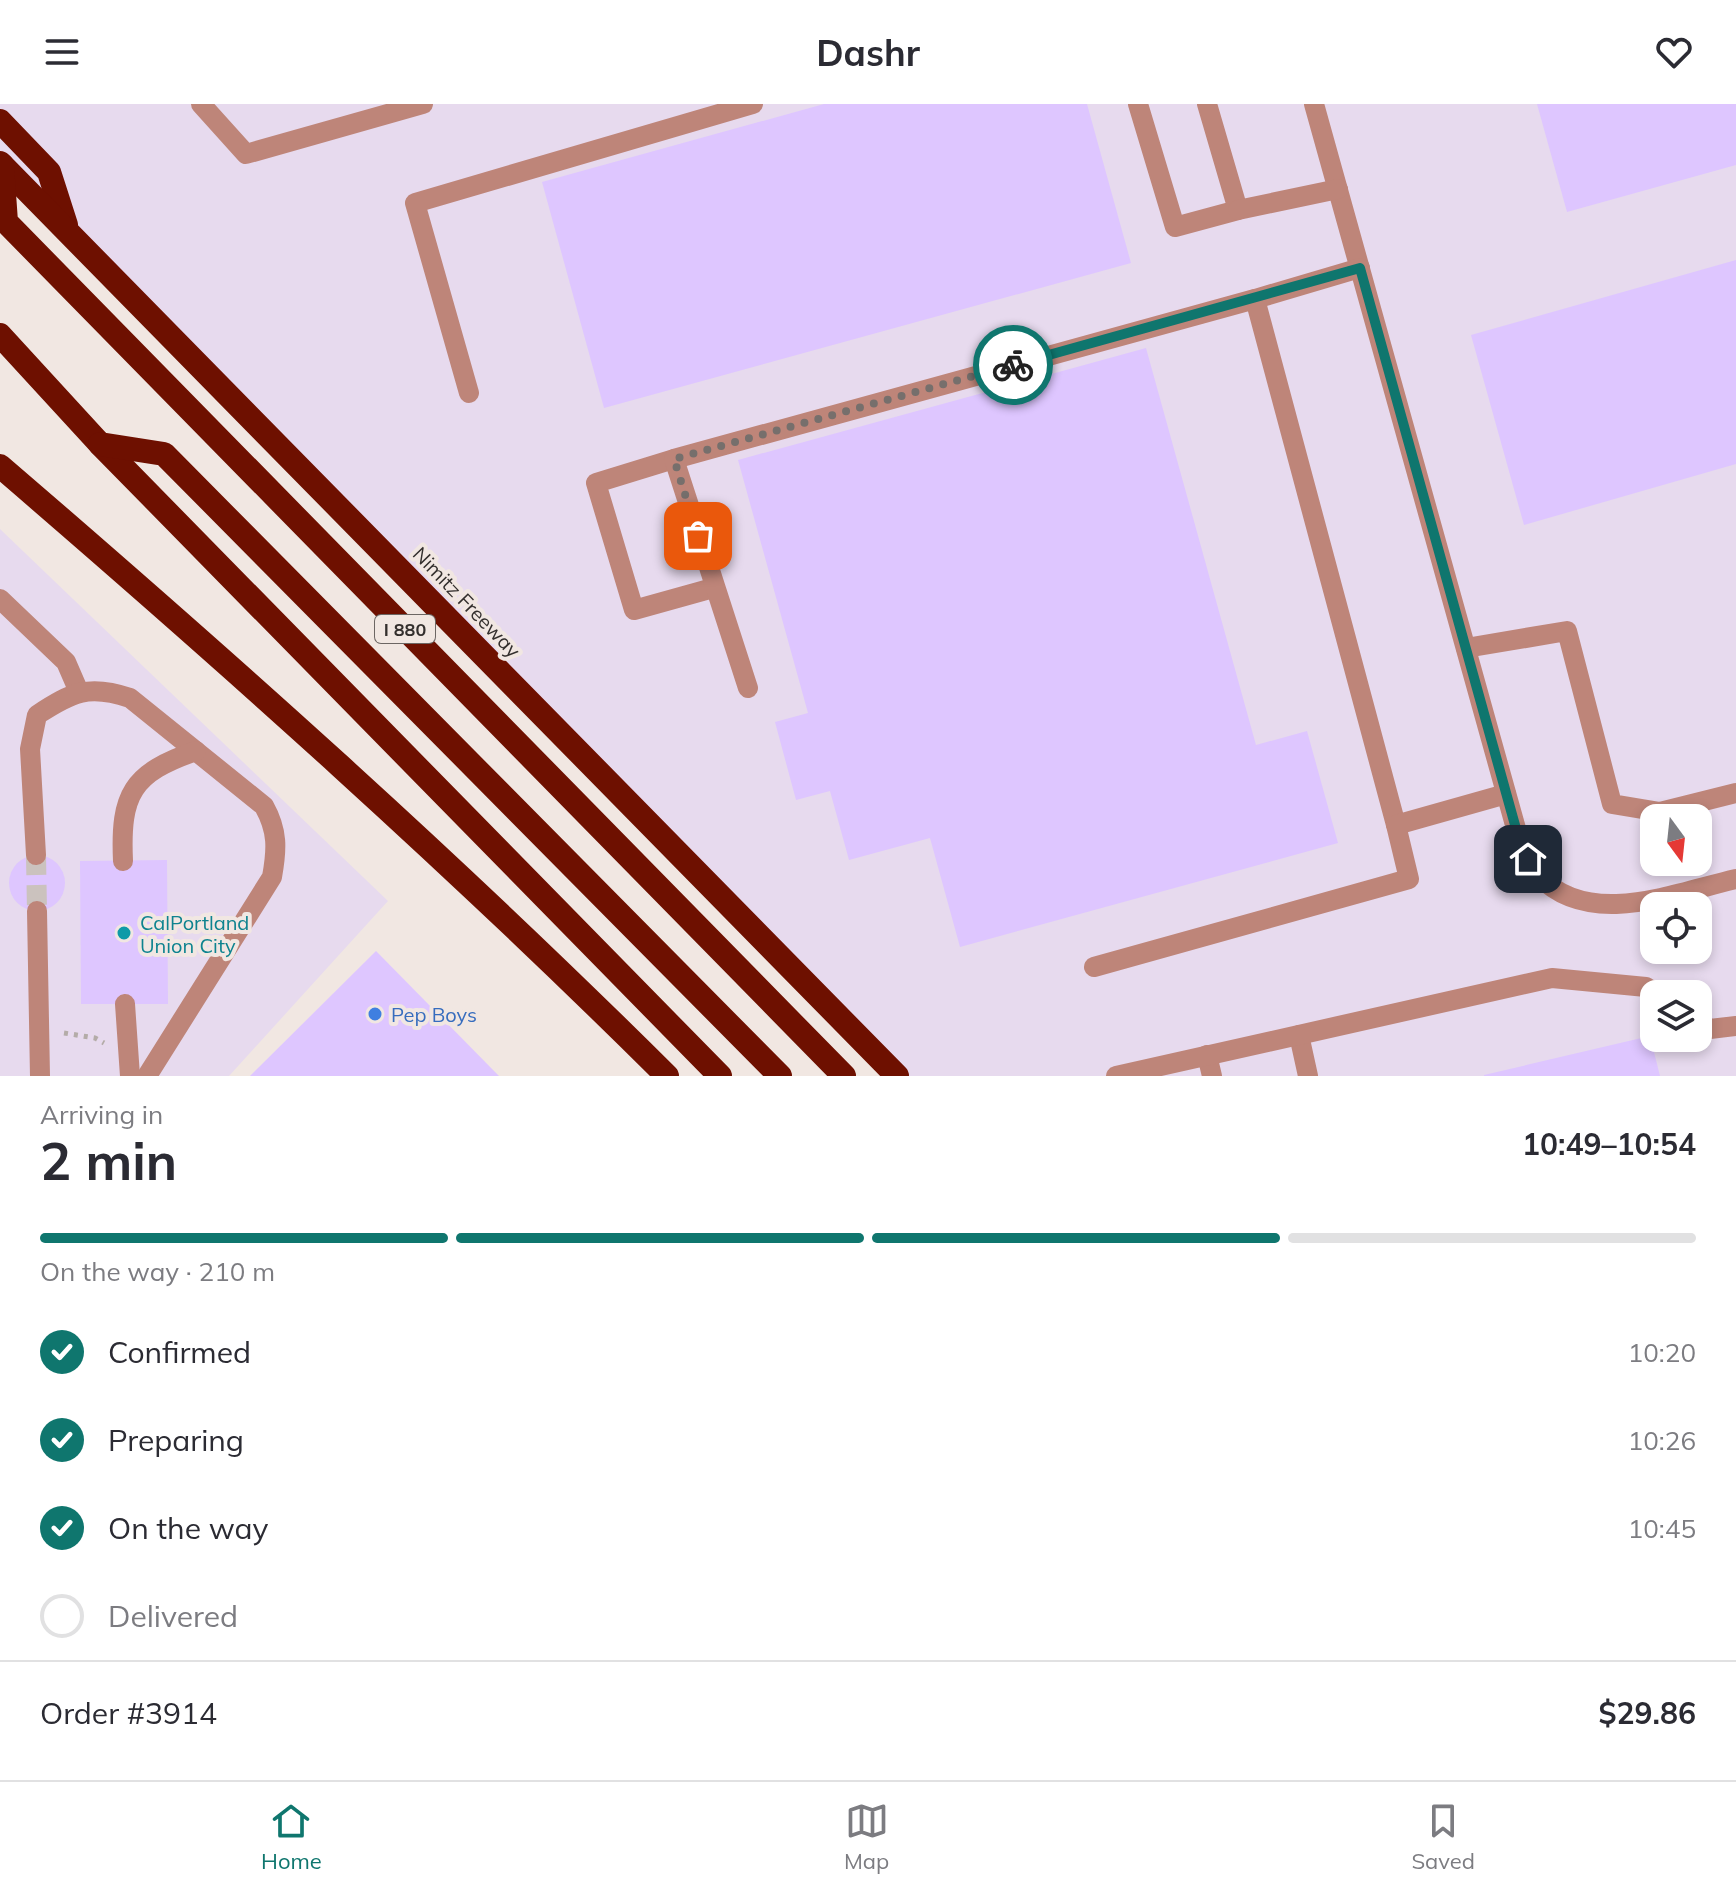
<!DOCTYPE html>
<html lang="en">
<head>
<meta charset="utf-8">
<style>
  body { margin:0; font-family:Mulish,sans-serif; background:#f7f7f7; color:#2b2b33; height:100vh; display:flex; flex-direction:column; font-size:30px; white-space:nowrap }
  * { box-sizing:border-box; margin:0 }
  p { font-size:26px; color:#7c7c81 }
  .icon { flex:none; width:44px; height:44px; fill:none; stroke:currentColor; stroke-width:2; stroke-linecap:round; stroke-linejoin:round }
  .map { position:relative; height:972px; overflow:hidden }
  .side { display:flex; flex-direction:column; background:#fff; flex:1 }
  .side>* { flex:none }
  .needle { width:52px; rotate:165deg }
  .controls { position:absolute; left:1640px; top:700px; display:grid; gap:16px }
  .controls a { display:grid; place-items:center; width:72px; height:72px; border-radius:16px; background:#fff; box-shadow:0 4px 12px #0003; font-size:40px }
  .pin { position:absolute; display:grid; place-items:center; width:68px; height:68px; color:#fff; margin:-34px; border-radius:16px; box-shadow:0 4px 12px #0006 }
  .courier { position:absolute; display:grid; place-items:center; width:80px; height:80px; margin:-40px; border:6px solid #0f766e; border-radius:50%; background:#fff; color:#222; box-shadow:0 2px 10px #0007 }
  .summary em { font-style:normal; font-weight:700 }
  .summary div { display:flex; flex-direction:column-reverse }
  .summary { display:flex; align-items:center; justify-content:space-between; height:136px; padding:0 40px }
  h1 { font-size:52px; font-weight:700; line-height:60px }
  .bar { display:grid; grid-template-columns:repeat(4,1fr); gap:12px 8px; align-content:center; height:96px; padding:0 40px }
  .bar i { height:10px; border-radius:6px; background:#e1e1e2 }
  .bar .active { background:#0f766e }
  .bar p { grid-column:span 4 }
  .line { display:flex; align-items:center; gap:20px; padding:0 40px; border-top:2px solid #e1e1e2 }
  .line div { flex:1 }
  ol { padding:0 40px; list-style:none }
  li { display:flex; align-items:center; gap:24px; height:88px }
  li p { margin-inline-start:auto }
  li .icon { padding:8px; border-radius:50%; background:#0f766e; color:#fff; stroke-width:4 }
  li:last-child { color:#7c7c81 }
  li i { width:44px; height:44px; border:4px solid #e1e1e2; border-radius:50% }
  header { display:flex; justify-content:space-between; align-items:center; height:104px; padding:0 40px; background:#fff; font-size:36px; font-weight:700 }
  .tabs { display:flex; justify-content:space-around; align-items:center; height:112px; border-top:2px solid #e1e1e2; background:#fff; font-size:22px; color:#7c7c81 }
  .tabs a { display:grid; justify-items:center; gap:4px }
  .tabs .active { color:#0f766e }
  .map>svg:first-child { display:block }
  .industrial { fill:#e7daee; fill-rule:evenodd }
  .building { fill:#dec6ff }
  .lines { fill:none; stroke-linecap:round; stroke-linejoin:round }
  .minor-tunnel { stroke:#cbc2be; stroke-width:20; stroke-dasharray:20 10; stroke-linecap:butt }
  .path { stroke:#b4aca8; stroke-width:5; stroke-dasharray:4 6; stroke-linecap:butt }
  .minor { stroke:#be8579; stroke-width:20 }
  .highway { stroke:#6e1000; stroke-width:24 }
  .done { stroke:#766f6c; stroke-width:8; stroke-dasharray:0 14.4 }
  .route { stroke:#0f766e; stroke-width:10 }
  .culture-dot { fill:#0f9aa8; stroke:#f1e7e2; stroke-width:3 }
  .shop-dot { fill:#3f7fe0; stroke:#f1e7e2; stroke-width:3 }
  .labels { text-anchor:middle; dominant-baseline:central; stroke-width:8; stroke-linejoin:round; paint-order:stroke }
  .shield { fill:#f1e7e2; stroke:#6c6663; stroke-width:2 }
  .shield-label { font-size:18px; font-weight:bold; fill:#332f2d }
  .street-label { font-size:20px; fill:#332f2d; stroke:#f1e7e2 }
  .culture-label { font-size:20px; fill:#0d838f; stroke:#f1e7e2; text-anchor:start }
  .shop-label { font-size:20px; fill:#366cbe; stroke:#f1e7e2; text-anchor:start }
</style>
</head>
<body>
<header><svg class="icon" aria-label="menu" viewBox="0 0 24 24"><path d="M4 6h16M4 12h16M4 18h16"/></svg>Dashr<svg class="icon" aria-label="heart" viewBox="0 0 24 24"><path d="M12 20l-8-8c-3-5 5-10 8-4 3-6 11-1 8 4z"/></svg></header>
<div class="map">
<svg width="1736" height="972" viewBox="0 0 1736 972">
  <rect width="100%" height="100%" fill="#f1e7e2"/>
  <!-- industrial -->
  <g class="industrial">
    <path d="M 0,0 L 1736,0 L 1736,972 L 897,972 L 0,59 ZM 1654,714 L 1698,714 L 1698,758 L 1654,758 ZM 1654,802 L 1698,802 L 1698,846 L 1654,846 ZM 1654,890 L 1698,890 L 1698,934 L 1654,934 Z"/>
    <path d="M 0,425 L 388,797 L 229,972 L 0,972 Z"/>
  </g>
  <!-- building -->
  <g class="building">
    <path d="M 824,0 L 1087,0 L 1131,159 L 604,304 L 542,78 Z"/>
    <path d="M 1537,0 L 1736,0 L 1736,61 L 1567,108 Z"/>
    <path d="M 1736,156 L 1736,360 L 1524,421 L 1471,231 Z"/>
    <path d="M 1146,244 L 1256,641 L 1307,627 L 1338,739 L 960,843 L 930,734 L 849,756 L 830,687 L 796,696 L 775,618 L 808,609 L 738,356 Z"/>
    <circle cx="37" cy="779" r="28"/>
    <path d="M 167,756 L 168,900 L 81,900 L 80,757 Z"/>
    <path d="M 376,847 L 499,972 L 250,972 Z"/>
    <path d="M 1650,932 L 1660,972 L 1484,972 L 1484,971 Z"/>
  </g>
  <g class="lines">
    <!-- minor-tunnel -->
    <path class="minor-tunnel" d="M 36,751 L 37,807"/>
    <!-- path -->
    <path class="path" d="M 64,929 L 95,934 L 104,939"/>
    <!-- minor -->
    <g class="minor">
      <path d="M 201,0 L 246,50 L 423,0"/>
      <path d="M 1138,0 L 1175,123 L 1238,106 L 1207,0"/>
      <path d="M 1314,0 L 1520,739 C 1526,750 1531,763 1539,772 C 1589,825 1675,789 1736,775"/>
      <path d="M 1238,106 L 1338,85"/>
      <path d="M 1255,195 L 1360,164"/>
      <path d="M 469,289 L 415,99 L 753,0"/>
      <path d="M 674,355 L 596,379 L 634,506 L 713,484"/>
      <path d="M 0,495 L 66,558 L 79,588"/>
      <path d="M 1466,544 L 1567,527 L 1612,700 L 1660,708 L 1736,689"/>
      <path d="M 748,584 L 674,355 L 1255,195 L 1396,721"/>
      <path d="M 36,751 L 30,645 L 37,611 C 72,588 89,580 130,594 L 264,702 C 278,727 277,745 272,773 L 147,972"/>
      <path d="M 123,757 C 120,690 132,669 196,647"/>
      <path d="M 37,807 L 40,972"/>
      <path d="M 1094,863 L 1409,775 L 1396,721 L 1506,690"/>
      <path d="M 125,900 L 130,972"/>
      <path d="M 1698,917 L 1710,925 L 1736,922"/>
      <path d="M 1299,931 L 1308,972"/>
      <path d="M 1207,951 L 1212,972"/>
      <path d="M 1116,972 L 1552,874 L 1646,883 L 1657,890"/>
    </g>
    <!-- highway -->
    <g class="highway">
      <path d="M 0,17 L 49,68 L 66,121"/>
      <path d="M 0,59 L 897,972"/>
      <path d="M 2,61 L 6,118 L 844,972"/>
      <path d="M 0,231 L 100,340 L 720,972"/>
      <path d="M 100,340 L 164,350 L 780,972"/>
      <path d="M 0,362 C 229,559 453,759 667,972"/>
    </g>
  </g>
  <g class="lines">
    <!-- done -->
    <path class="done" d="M 698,432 L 674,355 L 1013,261"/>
    <!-- route -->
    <path class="route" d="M 1013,261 L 1360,164 L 1520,739 L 1528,755"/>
  </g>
  <!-- markers -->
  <circle class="culture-dot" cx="124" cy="829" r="8"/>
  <circle class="shop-dot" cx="375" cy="910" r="8"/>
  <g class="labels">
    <!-- shield labels -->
    <rect class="shield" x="375" y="511" width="60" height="28" rx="6"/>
    <g class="shield-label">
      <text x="405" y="525">I 880</text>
    </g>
    <!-- street labels -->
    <g class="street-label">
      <text transform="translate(467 498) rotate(46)">Nimitz Freeway</text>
    </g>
    <!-- culture labels -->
    <g class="culture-label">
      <text x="140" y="818">CalPortland<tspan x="140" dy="23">Union City</tspan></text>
    </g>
    <!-- shop labels -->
    <g class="shop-label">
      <text x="391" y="910">Pep Boys</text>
    </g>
  </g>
</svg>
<div class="controls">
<a><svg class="needle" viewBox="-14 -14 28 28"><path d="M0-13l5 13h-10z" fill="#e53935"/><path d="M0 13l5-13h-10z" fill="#7c7c81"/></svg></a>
<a><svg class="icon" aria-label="locate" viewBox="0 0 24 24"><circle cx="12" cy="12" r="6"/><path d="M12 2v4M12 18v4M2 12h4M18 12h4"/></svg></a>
<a><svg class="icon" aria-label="layers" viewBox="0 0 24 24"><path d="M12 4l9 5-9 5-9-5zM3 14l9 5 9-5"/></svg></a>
</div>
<div class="pin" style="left:698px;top:432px;background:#ea580c"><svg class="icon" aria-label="bag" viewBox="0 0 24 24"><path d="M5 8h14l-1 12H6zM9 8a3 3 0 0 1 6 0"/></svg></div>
<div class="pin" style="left:1528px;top:755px;background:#1f2937"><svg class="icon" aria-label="home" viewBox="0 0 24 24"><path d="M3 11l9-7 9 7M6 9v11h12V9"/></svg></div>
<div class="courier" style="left:1013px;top:261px"><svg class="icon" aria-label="bike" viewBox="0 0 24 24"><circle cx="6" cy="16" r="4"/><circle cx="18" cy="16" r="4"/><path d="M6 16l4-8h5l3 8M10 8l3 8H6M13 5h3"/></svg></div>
</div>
<section class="side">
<div class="summary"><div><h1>2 min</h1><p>Arriving in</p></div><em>10:49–10:54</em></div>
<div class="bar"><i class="active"></i><i class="active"></i><i class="active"></i><i></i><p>On the way · 210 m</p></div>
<ol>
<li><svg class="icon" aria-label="check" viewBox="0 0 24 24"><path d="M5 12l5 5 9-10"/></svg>Confirmed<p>10:20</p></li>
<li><svg class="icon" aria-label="check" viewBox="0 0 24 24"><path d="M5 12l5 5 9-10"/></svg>Preparing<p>10:26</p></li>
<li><svg class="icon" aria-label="check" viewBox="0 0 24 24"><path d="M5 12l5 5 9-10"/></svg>On the way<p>10:45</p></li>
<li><i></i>Delivered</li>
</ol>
<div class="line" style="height:104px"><div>Order #3914</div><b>$29.86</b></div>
</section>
<nav class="tabs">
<a class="active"><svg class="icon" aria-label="home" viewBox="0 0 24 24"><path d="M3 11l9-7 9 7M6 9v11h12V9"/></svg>Home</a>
<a><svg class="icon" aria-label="map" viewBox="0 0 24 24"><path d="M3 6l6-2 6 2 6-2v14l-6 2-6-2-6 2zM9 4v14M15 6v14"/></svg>Map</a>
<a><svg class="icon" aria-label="saved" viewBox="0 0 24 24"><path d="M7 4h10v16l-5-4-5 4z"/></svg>Saved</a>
</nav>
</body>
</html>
